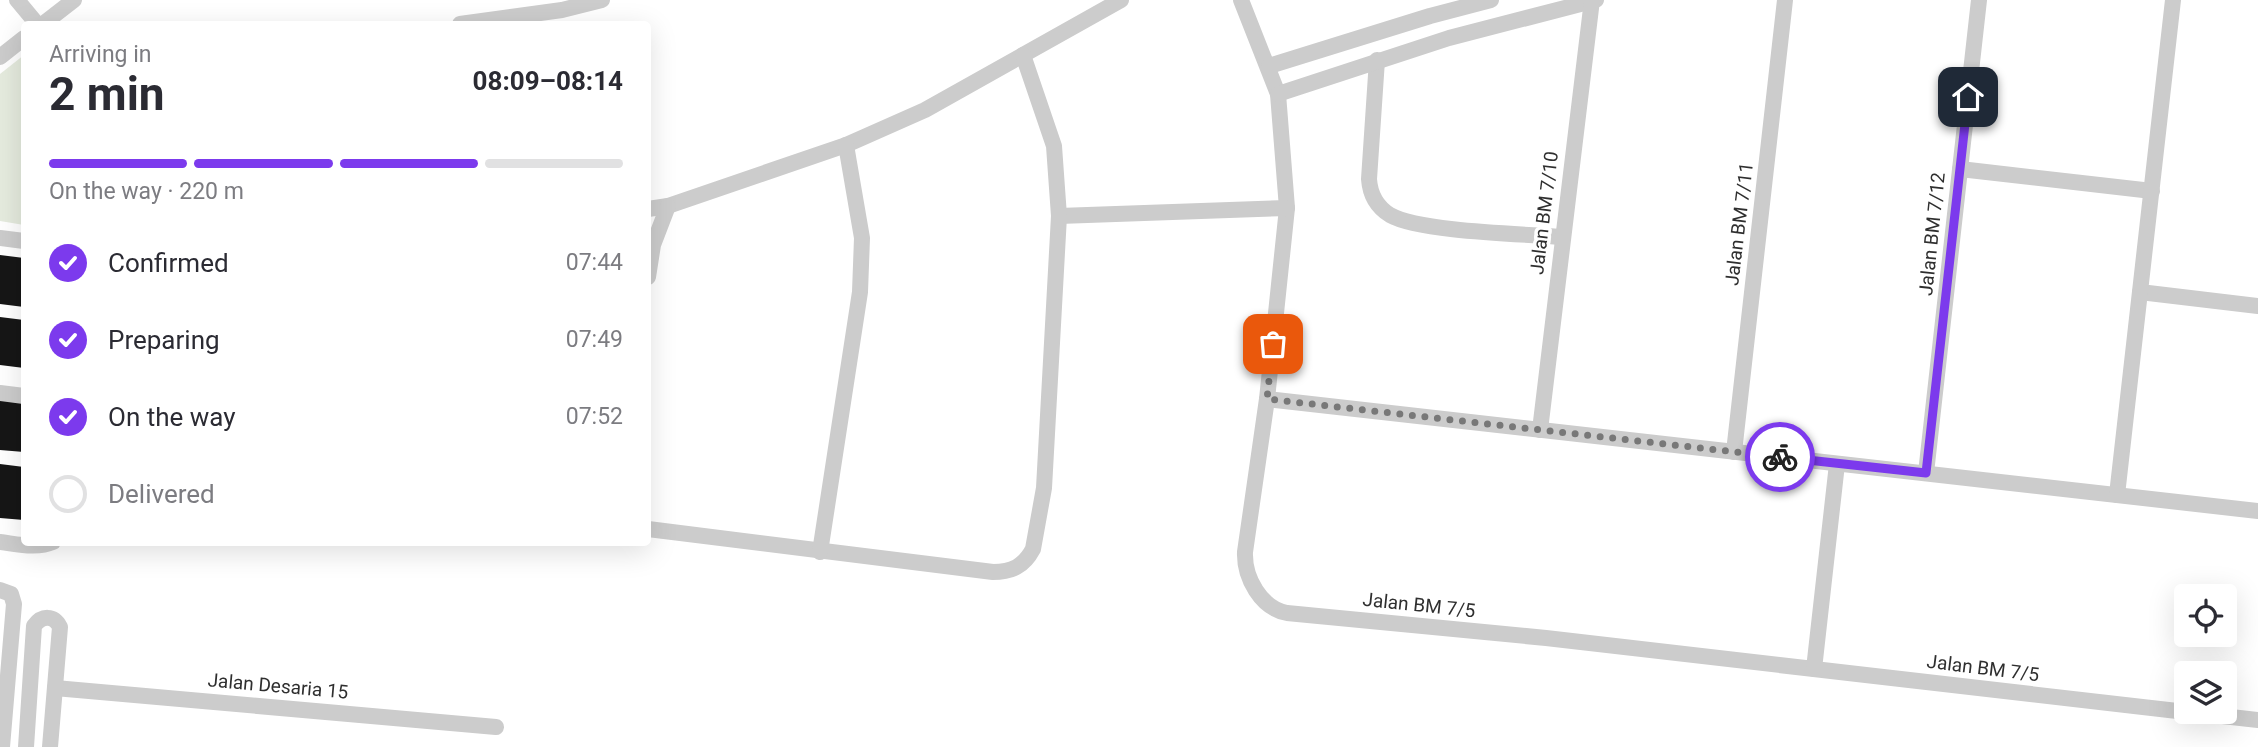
<!DOCTYPE html>
<html lang="en">
<head>
<meta charset="utf-8">
<style>
  body { margin:0; font-family:Roboto,sans-serif; background:#f2f2f3; color:#2b2b33; height:100vh; display:flex; flex-direction:column; font-size:26px; white-space:nowrap }
  * { box-sizing:border-box; margin:0 }
  p { font-size:23px; color:#7c7c81 }
  .icon { flex:none; width:38px; height:38px; fill:none; stroke:currentColor; stroke-width:2; stroke-linecap:round; stroke-linejoin:round }
  .map { position:relative; flex:1; overflow:hidden }
  .drawer { position:absolute; left:21px; top:21px; width:630px; height:525px; display:flex; flex-direction:column; background:#fff; border-radius:7px; box-shadow:0 7px 28px #0002 }
  .drawer>* { flex:none }
  .fabs { position:absolute; left:2174px; top:584px; display:grid; gap:14px }
  .fabs a { display:grid; place-items:center; width:63px; height:63px; border-radius:7px; background:#fff; box-shadow:0 7px 28px #0002; font-size:35px }
  .pin { position:absolute; display:grid; place-items:center; width:60px; height:60px; color:#fff; margin:-30px; border-radius:14px; box-shadow:0 4px 10px #0006 }
  .courier { position:absolute; display:grid; place-items:center; width:70px; height:70px; margin:-35px; border:5px solid #7c3aed; border-radius:50%; background:#fff; color:#222; box-shadow:0 2px 9px #0007 }
  .overview em { font-style:normal; font-weight:700 }
  .overview div { display:flex; flex-direction:column-reverse }
  .overview { display:flex; align-items:center; justify-content:space-between; height:119px; padding:0 28px }
  h1 { font-size:46px; font-weight:700; line-height:52px }
  .bar { display:grid; grid-template-columns:repeat(4,1fr); gap:10px 7px; align-content:center; height:84px; padding:0 28px }
  .bar i { height:9px; border-radius:5px; background:#e1e1e2 }
  .bar .selected { background:#7c3aed }
  .bar p { grid-column:span 4 }
  ol { padding:0 28px; list-style:none }
  li { display:flex; align-items:center; gap:21px; height:77px }
  li p { margin-inline-start:auto }
  li .icon { padding:7px; border-radius:50%; background:#7c3aed; color:#fff; stroke-width:4 }
  li:last-child { color:#7c7c81 }
  li i { width:38px; height:38px; border:4px solid #e1e1e2; border-radius:50% }
  .map>svg:first-child { display:block }
  .green { fill:#e5ebde }
  .building { fill:#161616 }
  .lines { fill:none; stroke-linecap:round; stroke-linejoin:round }
  .street { stroke:#ccc; stroke-width:16 }
  .done { stroke:#787878; stroke-width:7; stroke-dasharray:0 12.6 }
  .route { stroke:#7c3aed; stroke-width:9 }
  .labels { text-anchor:middle; dominant-baseline:central; stroke-width:7; stroke-linejoin:round; paint-order:stroke }
  .street-label { font-size:19px; fill:#2f2f2f; stroke:#fff }
</style>
</head>
<body>
<div class="map">
<svg width="2258" height="747" viewBox="0 0 2258 747">
  <rect width="100%" height="100%" fill="#fff"/>
  <!-- green -->
  <path class="green" d="M 24,55 L 24,225 L 0,221 L 0,74 Z"/>
  <!-- building -->
  <g class="building">
    <path d="M 0,255 L 24,258 L 24,307 L 0,304 Z"/>
    <path d="M 0,317 L 24,320 L 24,368 L 0,365 Z"/>
    <path d="M 0,400 L 24,402 L 24,452 L 0,450 Z"/>
    <path d="M 0,464 L 24,467 L 24,520 L 0,518 Z"/>
  </g>
  <g class="lines">
    <!-- street -->
    <g class="street">
      <path d="M 17,0 L 37,24"/>
      <path d="M 1241,0 L 1278,94 L 1287,208 L 1267,399 L 1245,552 C 1244,578 1261,608 1287,613 L 1546,638 L 2186,712"/>
      <path d="M 43,24 L 74,0"/>
      <path d="M 460,24 L 562,10 L 602,0"/>
      <path d="M 0,57 L 24,38"/>
      <path d="M 1377,60 L 1369,179 C 1370,194 1377,207 1390,215 C 1420,232 1523,234 1562,237"/>
      <path d="M 1269,66 L 1430,16 L 1491,0"/>
      <path d="M 1278,94 L 1449,38 L 1596,0"/>
      <path d="M 1960,169 L 2152,191"/>
      <path d="M 648,209 L 668,206 L 846,145 L 925,110 L 1121,0"/>
      <path d="M 1059,216 L 1287,208"/>
      <path d="M 0,238 L 24,241"/>
      <path d="M 648,277 L 653,245 L 668,206"/>
      <path d="M 2140,292 L 2258,306"/>
      <path d="M 0,393 L 24,396"/>
      <path d="M 1267,399 L 2258,511"/>
      <path d="M 1540,430 L 1592,0"/>
      <path d="M 1734,452 L 1785,0"/>
      <path d="M 1926,473 L 1979,0"/>
      <path d="M 2117,495 L 2173,0"/>
      <path d="M 648,529 L 993,572 C 1012,572 1024,566 1033,549 L 1044,488 L 1059,216 L 1054,146 L 1023,55"/>
      <path d="M 0,542 C 17,544 37,549 53,542"/>
      <path d="M 820,552 L 860,292 L 862,238 L 846,145"/>
      <path d="M 0,590 L 11,594 L 14,604 L 2,747"/>
      <path d="M 1814,669 L 1837,464"/>
      <path d="M 55,688 L 496,727"/>
      <path d="M 2187,712 L 2258,720"/>
      <path d="M 26,747 L 34,626 C 42,615 54,615 60,627 L 50,747"/>
    </g>
  </g>
  <g class="lines">
    <!-- done -->
    <path class="done" d="M 1273,344 L 1267,399 L 1780,457"/>
    <!-- route -->
    <path class="route" d="M 1780,457 L 1926,473 L 1968,97"/>
  </g>
  <g class="labels">
    <!-- street labels -->
    <g class="street-label">
      <text transform="translate(1544 213) rotate(-83)">Jalan BM 7/10</text>
      <text transform="translate(1739 224) rotate(-83)">Jalan BM 7/11</text>
      <text transform="translate(1932 234) rotate(-84)">Jalan BM 7/12</text>
      <text transform="translate(1419 605) rotate(6)">Jalan BM 7/5</text>
      <text transform="translate(1983 668) rotate(7)">Jalan BM 7/5</text>
      <text transform="translate(278 686) rotate(5)">Jalan Desaria 15</text>
    </g>
  </g>
</svg>
<div class="fabs">
<a><svg class="icon" aria-label="locate" viewBox="0 0 24 24"><circle cx="12" cy="12" r="6"/><path d="M12 2v4M12 18v4M2 12h4M18 12h4"/></svg></a>
<a><svg class="icon" aria-label="layers" viewBox="0 0 24 24"><path d="M12 4l9 5-9 5-9-5zM3 14l9 5 9-5"/></svg></a>
</div>
<div class="pin" style="left:1273px;top:344px;background:#ea580c"><svg class="icon" aria-label="bag" viewBox="0 0 24 24"><path d="M5 8h14l-1 12H6zM9 8a3 3 0 0 1 6 0"/></svg></div>
<div class="pin" style="left:1968px;top:97px;background:#1f2937"><svg class="icon" aria-label="home" viewBox="0 0 24 24"><path d="M3 11l9-7 9 7M6 9v11h12V9"/></svg></div>
<div class="courier" style="left:1780px;top:457px"><svg class="icon" aria-label="bike" viewBox="0 0 24 24"><circle cx="6" cy="16" r="4"/><circle cx="18" cy="16" r="4"/><path d="M6 16l4-8h5l3 8M10 8l3 8H6M13 5h3"/></svg></div>
<section class="drawer">
<div class="overview"><div><h1>2 min</h1><p>Arriving in</p></div><em>08:09–08:14</em></div>
<div class="bar"><i class="selected"></i><i class="selected"></i><i class="selected"></i><i></i><p>On the way · 220 m</p></div>
<ol>
<li><svg class="icon" aria-label="check" viewBox="0 0 24 24"><path d="M5 12l5 5 9-10"/></svg>Confirmed<p>07:44</p></li>
<li><svg class="icon" aria-label="check" viewBox="0 0 24 24"><path d="M5 12l5 5 9-10"/></svg>Preparing<p>07:49</p></li>
<li><svg class="icon" aria-label="check" viewBox="0 0 24 24"><path d="M5 12l5 5 9-10"/></svg>On the way<p>07:52</p></li>
<li><i></i>Delivered</li>
</ol>
</section>
</div>
</body>
</html>
